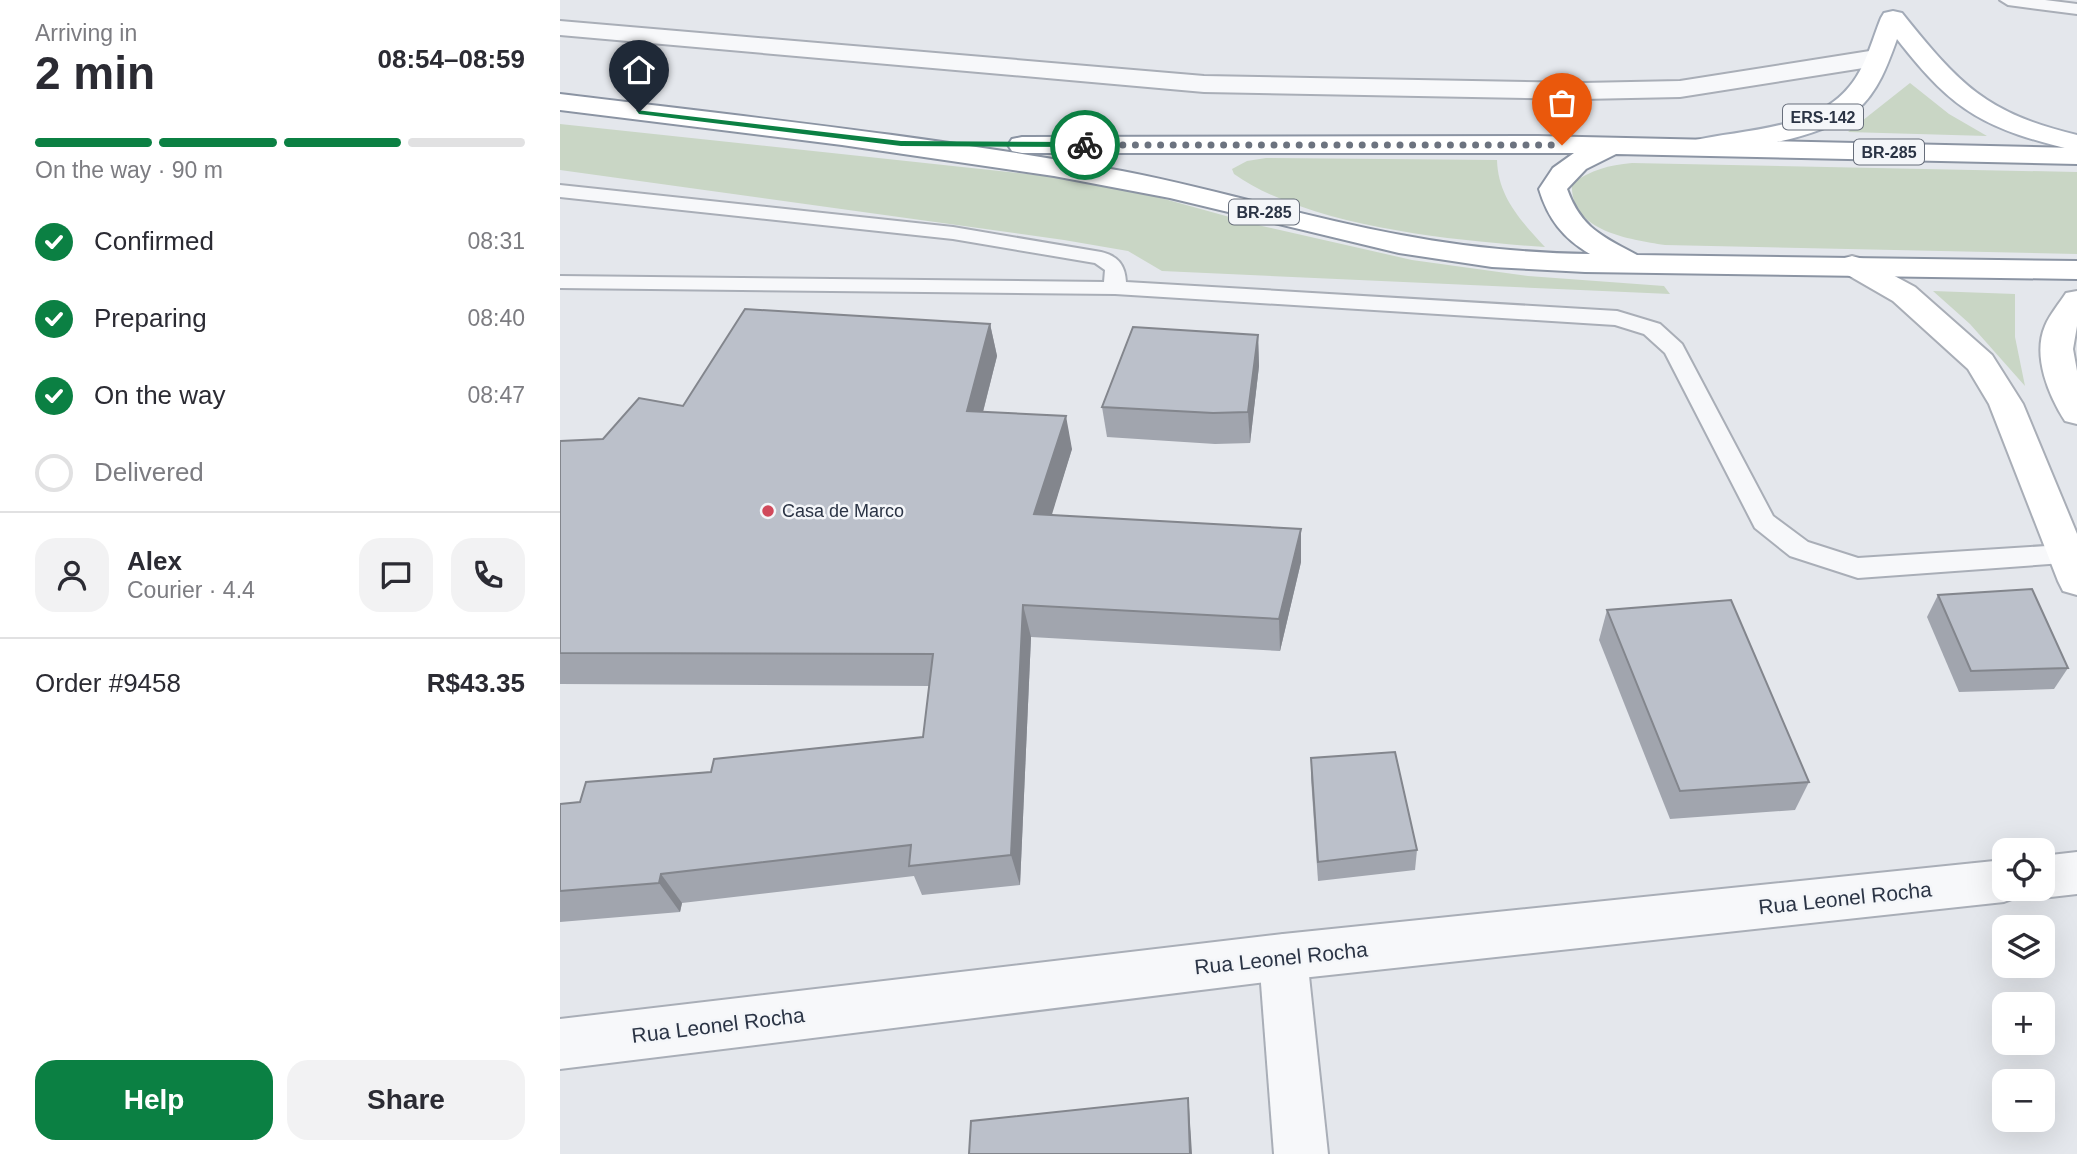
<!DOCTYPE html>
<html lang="en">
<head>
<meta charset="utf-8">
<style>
  body { margin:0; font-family:Helvetica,sans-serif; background:#f2f2f3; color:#2b2b33; height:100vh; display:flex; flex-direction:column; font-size:26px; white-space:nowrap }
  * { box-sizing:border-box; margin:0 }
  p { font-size:23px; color:#7c7c81 }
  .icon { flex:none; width:38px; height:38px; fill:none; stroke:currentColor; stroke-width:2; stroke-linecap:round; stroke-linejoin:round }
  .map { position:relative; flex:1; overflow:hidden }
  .sheet { display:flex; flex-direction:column; background:#fff; width:560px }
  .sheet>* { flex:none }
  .tools { position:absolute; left:1432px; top:838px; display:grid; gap:14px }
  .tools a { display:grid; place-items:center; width:63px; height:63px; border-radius:14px; background:#fff; box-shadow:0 7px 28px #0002; font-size:35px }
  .pin { position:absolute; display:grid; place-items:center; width:60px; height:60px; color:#fff; margin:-72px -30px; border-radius:50% 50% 50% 0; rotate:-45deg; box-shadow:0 0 7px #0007 }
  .pin .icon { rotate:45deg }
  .courier { position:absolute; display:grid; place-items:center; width:70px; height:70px; margin:-35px; border:5px solid #0b8043; border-radius:50%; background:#fff; color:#222; box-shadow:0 2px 9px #0007 }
  .overview em { font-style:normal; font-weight:700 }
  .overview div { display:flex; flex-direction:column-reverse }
  .overview { display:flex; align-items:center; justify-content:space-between; height:119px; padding:0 35px }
  h1 { font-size:46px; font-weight:700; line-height:52px }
  .bar { display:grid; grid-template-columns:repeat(4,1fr); gap:10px 7px; align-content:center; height:84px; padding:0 35px }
  .bar i { height:9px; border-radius:5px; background:#e1e1e2 }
  .bar .current { background:#0b8043 }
  .bar p { grid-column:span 4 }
  .line { display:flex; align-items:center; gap:18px; padding:0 35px; border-top:2px solid #e1e1e2 }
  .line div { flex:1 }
  .round { display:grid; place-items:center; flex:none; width:74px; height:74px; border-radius:21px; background:#f2f2f3 }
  ol { padding:0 35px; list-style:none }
  li { display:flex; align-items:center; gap:21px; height:77px }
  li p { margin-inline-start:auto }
  li .icon { padding:7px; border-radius:50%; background:#0b8043; color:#fff; stroke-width:4 }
  li:last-child { color:#7c7c81 }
  li i { width:38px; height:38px; border:4px solid #e1e1e2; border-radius:50% }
  .primary-button { display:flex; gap:14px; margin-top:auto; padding:14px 35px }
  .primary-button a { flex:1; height:80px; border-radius:21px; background:#0b8043; color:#fff; font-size:28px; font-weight:700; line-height:80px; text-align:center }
  .primary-button a+a { background:#f2f2f3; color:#2b2b33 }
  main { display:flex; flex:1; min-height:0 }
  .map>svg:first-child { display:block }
  .green { fill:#c9d6c5 }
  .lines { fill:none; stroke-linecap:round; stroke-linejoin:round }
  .service-casing { stroke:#a9aeb7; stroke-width:4 }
  .minor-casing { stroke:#a9aeb7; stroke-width:4 }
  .tertiary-casing { stroke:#a9aeb7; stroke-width:4 }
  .secondary-casing { stroke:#a9aeb7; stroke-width:4 }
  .primary-casing { stroke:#a3abb8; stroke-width:4 }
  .trunk-casing { stroke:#8b94a3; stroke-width:4 }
  .service { fill:#f7f8fa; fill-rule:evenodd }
  .minor { fill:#f7f8fa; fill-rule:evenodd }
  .tertiary { fill:#f7f8fa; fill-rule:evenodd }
  .secondary { fill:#fff; fill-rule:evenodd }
  .primary { fill:#fff; fill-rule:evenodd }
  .trunk { fill:#fff; fill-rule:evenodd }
  .wall { fill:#a1a5ae }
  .shaded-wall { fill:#83868d }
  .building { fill:#bbc0ca; stroke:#83868d; stroke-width:2 }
  .route { fill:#0b8043 }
  .done { stroke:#6c737f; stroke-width:7; stroke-dasharray:0 12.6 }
  .poi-dot { fill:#d1495b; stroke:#f4f6f9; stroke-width:2.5 }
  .labels { text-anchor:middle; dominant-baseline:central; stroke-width:5; stroke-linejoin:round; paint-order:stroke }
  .shield { fill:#f4f6f9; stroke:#676e7b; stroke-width:2 }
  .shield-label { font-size:16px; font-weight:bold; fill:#2b3445 }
  .poi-label { font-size:18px; fill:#2b3445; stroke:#f4f6f9; text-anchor:start }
  .near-street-label { font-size:21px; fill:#2b3445; stroke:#f4f6f9 }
</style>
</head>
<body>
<main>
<section class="sheet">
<div class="overview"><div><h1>2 min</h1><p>Arriving in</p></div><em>08:54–08:59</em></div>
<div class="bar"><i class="current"></i><i class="current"></i><i class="current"></i><i></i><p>On the way · 90 m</p></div>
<ol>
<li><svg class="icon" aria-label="check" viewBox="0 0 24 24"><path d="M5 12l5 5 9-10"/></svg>Confirmed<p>08:31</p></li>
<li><svg class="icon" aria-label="check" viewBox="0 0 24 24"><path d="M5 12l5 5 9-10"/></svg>Preparing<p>08:40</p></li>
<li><svg class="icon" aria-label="check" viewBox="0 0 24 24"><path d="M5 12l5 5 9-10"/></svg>On the way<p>08:47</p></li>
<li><i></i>Delivered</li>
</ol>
<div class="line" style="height:126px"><a class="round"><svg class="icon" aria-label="person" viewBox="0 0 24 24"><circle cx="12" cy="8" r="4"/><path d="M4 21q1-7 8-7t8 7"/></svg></a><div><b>Alex</b><p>Courier · 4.4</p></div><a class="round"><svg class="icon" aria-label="chat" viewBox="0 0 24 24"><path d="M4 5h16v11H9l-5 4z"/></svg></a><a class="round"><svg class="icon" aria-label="phone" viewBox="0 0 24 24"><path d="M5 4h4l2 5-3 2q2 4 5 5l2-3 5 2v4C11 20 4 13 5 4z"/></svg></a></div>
<div class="line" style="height:91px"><div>Order #9458</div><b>R$43.35</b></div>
<div class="primary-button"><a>Help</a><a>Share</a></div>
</section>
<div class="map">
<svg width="1517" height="1154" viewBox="0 0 1517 1154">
  <rect width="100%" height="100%" fill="#e4e7ec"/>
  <!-- green -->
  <g class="green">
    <path d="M 1350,83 L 1389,114 L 1427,136 L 1288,132 Z"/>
    <path d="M 0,124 L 496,177 L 572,190 L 702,226 L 852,260 L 968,276 L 1104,286 L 1110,294 L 602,271 L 568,251 L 504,240 L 0,170 Z"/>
    <path d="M 706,158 L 937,160 C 938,197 961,221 985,247 C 895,241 749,227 674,174 L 672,169 L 687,161 Z"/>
    <path d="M 1072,163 L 1517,172 L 1517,254 L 1105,245 C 1068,239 1009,231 1012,183 C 1032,170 1048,165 1072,163 Z"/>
    <path d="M 1373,291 L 1455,294 L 1455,337 L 1465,386 L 1410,324 Z"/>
  </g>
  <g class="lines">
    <!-- service casing -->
    <g class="service-casing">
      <g id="service">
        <path d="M 1440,0 L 1485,0 L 1517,4 L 1517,14 L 1448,5 Z"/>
        <path d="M 0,185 L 393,227 L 541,252 C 558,256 565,265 566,282 L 1057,311 L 1100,324 L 1122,344 L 1213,516 L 1248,542 L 1298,558 L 1517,544 L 1517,562 L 1298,578 L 1230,556 L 1195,528 L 1105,353 L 1084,334 L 1055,325 L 555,294 L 0,288 L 0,276 L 544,282 L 545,270 L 535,263 L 393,239 L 0,197 Z"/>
      </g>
    </g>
    <!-- minor casing -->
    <g class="minor-casing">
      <g id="minor">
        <path d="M 0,21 L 644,76 L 1022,83 L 1120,81 L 1316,50 L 1325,53 L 1329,58 L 1325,63 L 1316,66 L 1120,97 L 1022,99 L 644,92 L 0,35 Z"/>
        <path d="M 723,934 L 740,941 L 747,957 L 768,1154 L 714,1154 L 699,957 L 706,941 Z"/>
      </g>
    </g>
    <!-- tertiary casing -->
    <g class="tertiary-casing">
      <g id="tertiary">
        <path d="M 1517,852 L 1517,894 L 1482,898 L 1466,892 L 1464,889 L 1482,889 L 1482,856 Z"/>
        <path d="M 1444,860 L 1444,889 L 1463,889 L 1460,896 L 1444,902 L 723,980 L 0,1069 L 0,1019 L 723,934 Z"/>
      </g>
    </g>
    <!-- secondary casing -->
    <g class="secondary-casing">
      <g id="secondary">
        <path d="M 1292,256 L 1303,259 L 1355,287 L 1432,355 L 1463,404 L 1517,534 L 1517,595 L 1503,591 L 1498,581 L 1429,404 L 1408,369 L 1333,301 L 1281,271 L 1277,265 L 1281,259 Z"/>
        <path d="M 1517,291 L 1517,326 L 1513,349 L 1517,371 L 1517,424 L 1505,421 C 1489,396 1472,356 1485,326 C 1490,314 1499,304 1506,293 Z"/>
      </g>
    </g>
    <!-- primary casing -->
    <g class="primary-casing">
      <path id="primary" d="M 1333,11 L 1342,13 C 1399,84 1425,113 1517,135 L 1517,151 C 1426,129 1395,114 1337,39 C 1328,64 1318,92 1297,110 C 1259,140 1188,147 1141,155 L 1131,153 L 1127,147 L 1131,141 C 1182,129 1253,131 1289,87 C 1305,69 1312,40 1321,18 L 1324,13 Z"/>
    </g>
    <!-- trunk casing -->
    <g class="trunk-casing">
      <path id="trunk" d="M 0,94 C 188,117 376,137 562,171 C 656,189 747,218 841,235 C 903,247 966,253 1030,254 C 1003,238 988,219 979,189 L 993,168 L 1014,153 L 462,153 L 452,151 L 448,145 L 452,139 L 462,137 L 978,136 L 1517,148 L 1517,164 L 1056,154 L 1026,169 L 1007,189 C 1021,228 1042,236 1077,255 L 1517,261 L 1517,279 L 1025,272 L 932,267 L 839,253 L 610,198 L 494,176 L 282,145 L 0,110 Z"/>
    </g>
    <!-- service -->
    <use href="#service" class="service"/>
    <!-- minor -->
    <use href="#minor" class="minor"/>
    <!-- tertiary -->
    <use href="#tertiary" class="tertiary"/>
    <!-- secondary -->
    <use href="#secondary" class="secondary"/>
    <!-- primary -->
    <use href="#primary" class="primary"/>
    <!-- trunk -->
    <use href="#trunk" class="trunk"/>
  </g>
  <!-- wall -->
  <g class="wall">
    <path d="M 430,324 L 437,356 L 423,412 L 512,449 L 491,515 L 741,529 L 741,562 L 720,651 L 471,637 L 460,885 L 362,895 L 354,876 L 122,903 L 120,912 L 0,922 L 0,804 L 20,802 L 151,772 L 363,737 L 369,686 L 0,684 L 0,441 L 43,439 Z"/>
    <path d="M 698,335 L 699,366 L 690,443 L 655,444 L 547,437 L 542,407 Z"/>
    <path d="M 1378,595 L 1508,668 L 1494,689 L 1399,692 L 1367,617 Z"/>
    <path d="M 1047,610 L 1249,782 L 1235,810 L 1110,819 L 1039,640 Z"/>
    <path d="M 751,758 L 857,850 L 855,870 L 758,881 L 751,778 Z"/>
  </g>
  <!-- shaded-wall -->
  <g class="shaded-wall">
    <path d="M 430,324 L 437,356 L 415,443 L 407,411 Z"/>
    <path d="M 698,335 L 699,366 L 690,443 L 688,412 Z"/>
    <path d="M 506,416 L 512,449 L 482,547 L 474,514 Z"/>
    <path d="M 741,529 L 741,562 L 720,651 L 719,619 Z"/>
    <path d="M 463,605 L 471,637 L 460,885 L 451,855 Z"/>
    <path d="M 101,874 L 122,903 L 120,912 L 99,883 Z"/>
    <path d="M 628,1098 L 629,1107 L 632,1154 L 630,1154 Z"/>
  </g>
  <!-- building -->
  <g class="building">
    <path d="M 185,309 L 430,324 L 407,411 L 506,416 L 474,514 L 741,529 L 719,619 L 463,605 L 451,855 L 349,866 L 351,845 L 101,874 L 99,883 L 0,891 L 0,804 L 20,802 L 26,782 L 151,772 L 154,759 L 363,737 L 373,654 L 0,653 L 0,441 L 43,439 L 79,398 L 123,406 Z"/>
    <path d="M 573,327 L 698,335 L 688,412 L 653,413 L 542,407 Z"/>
    <path d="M 1472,589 L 1508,668 L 1411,671 L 1378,595 Z"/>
    <path d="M 1171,600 L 1249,782 L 1120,791 L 1047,610 Z"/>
    <path d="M 835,752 L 857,850 L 758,862 L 751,758 Z"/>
    <path d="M 628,1098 L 630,1154 L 409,1154 L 411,1121 Z"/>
  </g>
  <!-- route -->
  <path class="route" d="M 76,110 L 341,141 L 525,142 L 529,145 L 525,147 L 341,146 L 79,114 Z"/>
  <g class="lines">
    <!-- done -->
    <path class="done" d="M 525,145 L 1002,145"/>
  </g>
  <!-- markers -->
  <circle class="poi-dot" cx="208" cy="511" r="7"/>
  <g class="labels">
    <!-- shield labels -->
    <g class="shield">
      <rect x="1223" y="104.5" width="80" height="25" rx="5"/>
      <rect x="1294" y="139.5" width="70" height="25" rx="5"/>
      <rect x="669" y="199.5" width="70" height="25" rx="5"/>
    </g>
    <g class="shield-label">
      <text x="1263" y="117">ERS-142</text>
      <text x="1329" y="152">BR-285</text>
      <text x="704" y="212">BR-285</text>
    </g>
    <!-- poi labels -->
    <g class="poi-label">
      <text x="222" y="511">Casa de Marco</text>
    </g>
    <!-- near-street labels -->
    <g class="near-street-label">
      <text transform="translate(1285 898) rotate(-6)">Rua Leonel Rocha</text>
      <text transform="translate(721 958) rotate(-6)">Rua Leonel Rocha</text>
      <text transform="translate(158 1025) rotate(-7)">Rua Leonel Rocha</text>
    </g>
  </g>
</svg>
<div class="tools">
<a><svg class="icon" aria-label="locate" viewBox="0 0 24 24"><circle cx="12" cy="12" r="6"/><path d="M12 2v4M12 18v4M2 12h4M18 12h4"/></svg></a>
<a><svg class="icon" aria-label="layers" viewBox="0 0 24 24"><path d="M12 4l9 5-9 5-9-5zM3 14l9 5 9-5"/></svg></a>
<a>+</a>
<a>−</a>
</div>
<div class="pin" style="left:1002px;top:145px;background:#ea580c"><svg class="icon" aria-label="bag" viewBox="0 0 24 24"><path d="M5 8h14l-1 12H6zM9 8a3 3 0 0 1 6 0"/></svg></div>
<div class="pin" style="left:79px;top:112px;background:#1f2937"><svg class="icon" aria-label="home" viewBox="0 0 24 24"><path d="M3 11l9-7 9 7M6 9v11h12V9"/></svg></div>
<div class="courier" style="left:525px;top:145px"><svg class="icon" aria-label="bike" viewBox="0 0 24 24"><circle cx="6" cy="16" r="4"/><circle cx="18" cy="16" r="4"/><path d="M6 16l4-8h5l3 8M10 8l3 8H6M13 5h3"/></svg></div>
</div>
</main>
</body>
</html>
